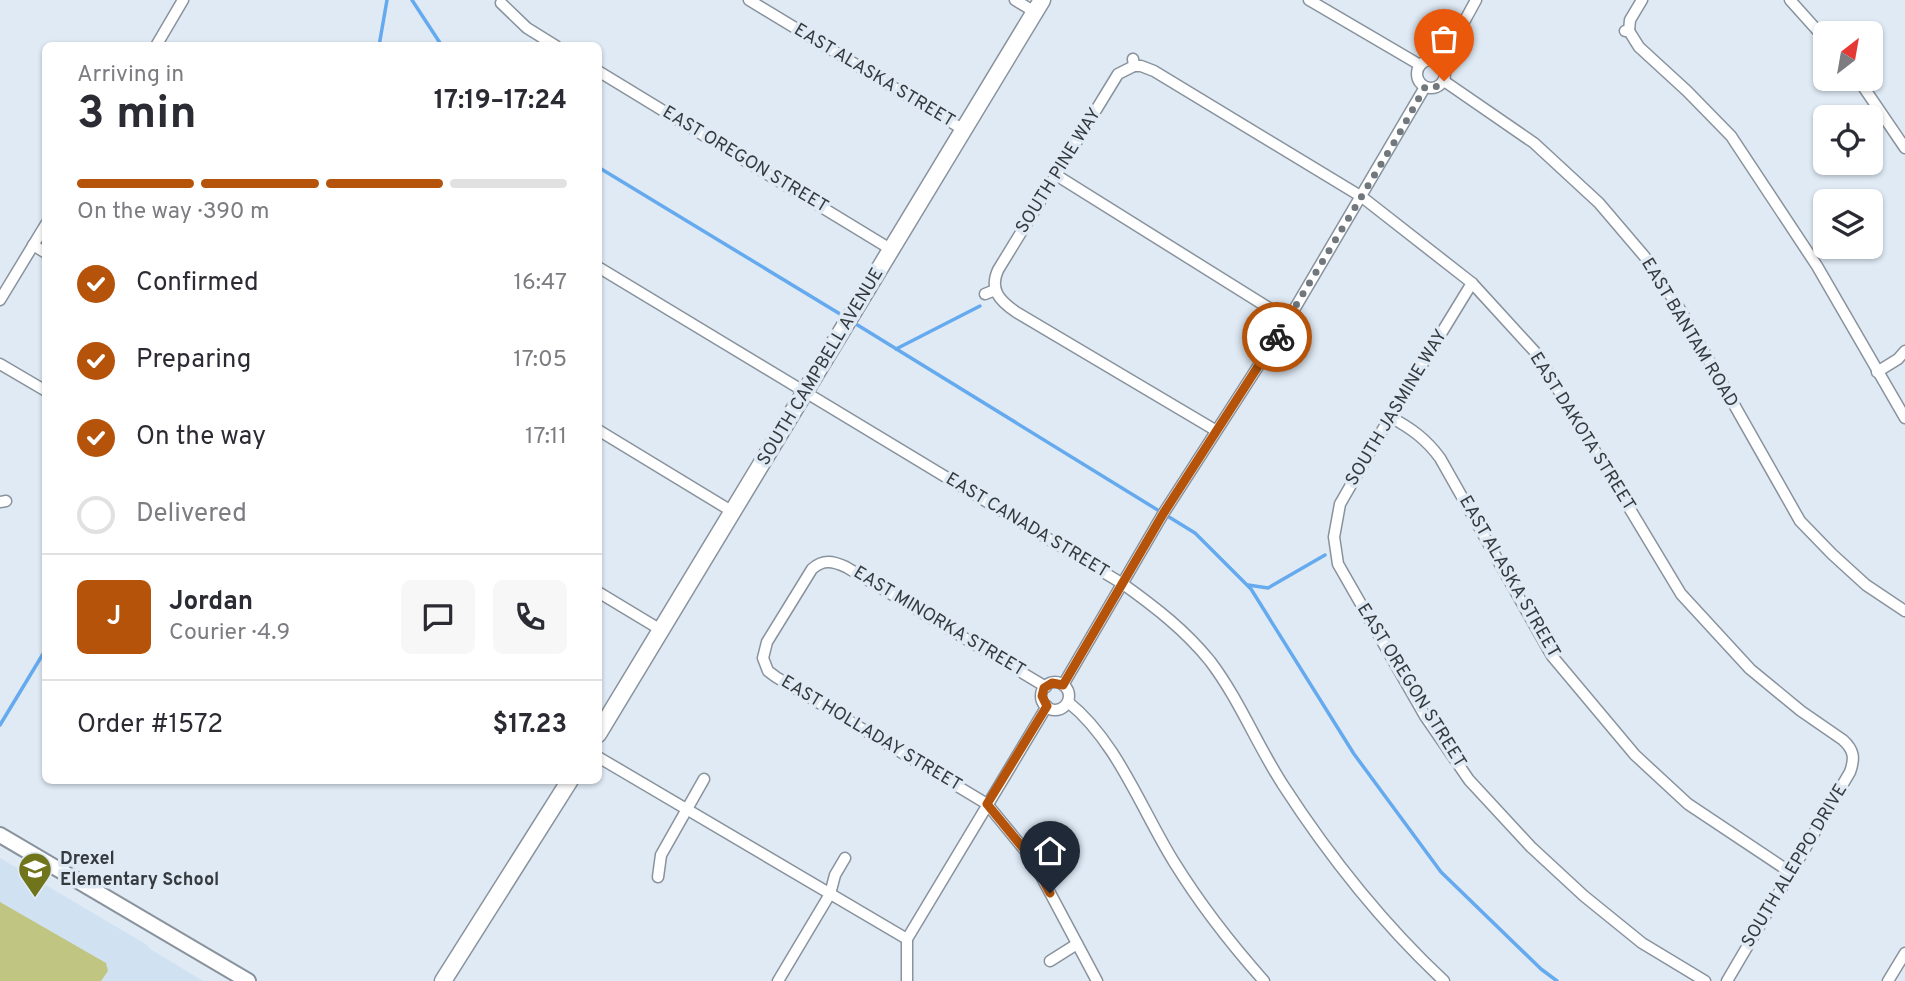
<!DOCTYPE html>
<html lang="en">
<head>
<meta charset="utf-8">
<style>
  body { margin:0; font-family:Overpass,sans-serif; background:#f7f7f7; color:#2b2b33; height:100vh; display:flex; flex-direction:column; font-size:26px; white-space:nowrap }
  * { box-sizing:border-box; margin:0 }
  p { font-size:23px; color:#7c7c81 }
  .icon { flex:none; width:38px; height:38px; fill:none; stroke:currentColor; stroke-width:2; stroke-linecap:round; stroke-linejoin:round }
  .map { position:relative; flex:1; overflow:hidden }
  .sheet { position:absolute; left:42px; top:42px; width:560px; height:742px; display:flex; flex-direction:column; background:#fff; border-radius:10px; box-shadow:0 2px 5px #0004 }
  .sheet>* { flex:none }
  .needle { width:46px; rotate:31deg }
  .tools { position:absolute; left:1813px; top:21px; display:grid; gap:14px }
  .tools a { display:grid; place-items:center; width:70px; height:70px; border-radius:10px; background:#fff; box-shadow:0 2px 5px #0004; font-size:35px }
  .pin { position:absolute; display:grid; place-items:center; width:60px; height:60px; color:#fff; margin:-72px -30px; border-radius:50% 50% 50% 0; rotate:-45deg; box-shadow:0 0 7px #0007 }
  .pin .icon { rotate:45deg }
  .courier { position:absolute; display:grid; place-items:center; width:70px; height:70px; margin:-35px; border:5px solid #b45309; border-radius:50%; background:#fff; color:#222; box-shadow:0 2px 9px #0007 }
  .head em { font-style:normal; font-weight:700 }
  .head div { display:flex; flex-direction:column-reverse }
  .head { display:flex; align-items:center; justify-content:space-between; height:119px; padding:0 35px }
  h1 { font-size:46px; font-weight:700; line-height:52px }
  .bar { display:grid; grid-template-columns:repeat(4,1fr); gap:10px 7px; align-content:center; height:84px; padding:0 35px }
  .bar i { height:9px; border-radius:5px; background:#e1e1e2 }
  .bar .active { background:#b45309 }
  .bar p { grid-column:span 4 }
  .line { display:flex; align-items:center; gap:18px; padding:0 35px; border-top:2px solid #e1e1e2 }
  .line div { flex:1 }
  .round { display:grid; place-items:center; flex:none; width:74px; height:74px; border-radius:10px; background:#f7f7f7 }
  ol { padding:0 35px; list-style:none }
  li { display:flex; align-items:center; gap:21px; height:77px }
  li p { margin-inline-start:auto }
  li .icon { padding:7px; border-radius:50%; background:#b45309; color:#fff; stroke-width:4 }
  li:last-child { color:#7c7c81 }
  li i { width:38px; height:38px; border:4px solid #e1e1e2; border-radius:50% }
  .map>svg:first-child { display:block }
  .built { fill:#d0e1f2 }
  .green { fill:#c0c681 }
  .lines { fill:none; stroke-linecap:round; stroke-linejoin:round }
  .stream { stroke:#65aaee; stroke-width:3.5 }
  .street-casing { stroke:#89939d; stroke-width:13 }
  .secondary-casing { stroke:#89939d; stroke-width:18 }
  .primary-casing { stroke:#89939d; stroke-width:19 }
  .street { stroke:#fff; stroke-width:10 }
  .secondary { stroke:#fff; stroke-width:14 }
  .primary { stroke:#fff; stroke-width:16 }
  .done { stroke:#70787e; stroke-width:7; stroke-dasharray:0 12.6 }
  .route { stroke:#b45309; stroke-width:9 }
  .labels { text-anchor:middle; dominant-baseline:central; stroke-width:7; stroke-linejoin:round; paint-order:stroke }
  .street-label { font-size:18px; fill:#353a3e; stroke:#dfeaf5 }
  .poi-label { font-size:18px; font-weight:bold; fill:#353a3e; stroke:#dfeaf5; text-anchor:start }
</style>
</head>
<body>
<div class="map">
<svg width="1905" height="981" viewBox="0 0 1905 981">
  <rect width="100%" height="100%" fill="#dfeaf5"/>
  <!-- built -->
  <path class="built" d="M 0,858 L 147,945 L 150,949 L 203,981 L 0,981 Z"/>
  <!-- green -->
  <path class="green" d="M 0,902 L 106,963 L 108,971 L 101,981 L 0,981 Z"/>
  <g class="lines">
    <!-- stream -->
    <g class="stream">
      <path d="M 412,0 L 442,46"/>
      <path d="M 379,46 L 387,0"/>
      <path d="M 598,167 L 845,317"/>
      <path d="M 851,321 L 1195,533 L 1251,589 L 1354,754 L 1441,872 L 1541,969 L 1557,981"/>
      <path d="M 896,349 L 980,306"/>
      <path d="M 1248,585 L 1268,588 L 1325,555"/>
      <path d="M 0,725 L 46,649"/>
    </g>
    <!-- street casing -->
    <g class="street-casing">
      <g id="street">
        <path d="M 749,0 L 964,130"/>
        <path d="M 1015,0 L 1035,12"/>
        <path d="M 1309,0 L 1420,65"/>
        <path d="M 1790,0 L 1825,39"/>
        <path d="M 501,3 L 527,28 L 556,46"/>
        <path d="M 1625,31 L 1629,31 L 1630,20 L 1642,0"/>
        <path d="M 1629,31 L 1639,47 L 1687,91 L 1731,136 L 1817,266 L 1905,418"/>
        <path d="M 156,46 L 183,0"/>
        <path d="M 1133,59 L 1134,66 L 1118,74 L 998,270 C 989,290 1000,301 1016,312 L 1215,430"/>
        <circle cx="1431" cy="74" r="14"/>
        <path d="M 1441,64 L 1476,0"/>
        <path d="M 1134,66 L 1141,66 L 1154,71 L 1362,197 L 1472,283 L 1536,353 L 1681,594 L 1750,669 L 1801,711 L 1843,740 C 1854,750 1855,758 1850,772 L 1727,981"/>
        <path d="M 598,71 L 892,250"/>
        <path d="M 1858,79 L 1905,148"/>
        <path d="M 1444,81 L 1534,143 L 1599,203 L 1645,257 L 1681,311 L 1800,521 L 1832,554 L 1866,585 L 1905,611"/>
        <path d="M 1056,175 L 1288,320"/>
        <path d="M 33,245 L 46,253"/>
        <path d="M 598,267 L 1123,584 C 1155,607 1185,630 1210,661 C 1239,699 1257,745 1283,785 C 1329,856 1382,923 1444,981"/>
        <path d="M 1472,283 L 1390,417 L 1340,504 L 1334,537 L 1338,564 L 1425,716 L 1469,780 L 1531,847 L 1584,896 L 1642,943 L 1705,981"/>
        <path d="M 985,294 L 995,290"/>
        <path d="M 0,300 L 46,224"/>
        <path d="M 0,364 L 46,391"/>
        <path d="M 1877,372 L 1898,359 L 1905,351"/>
        <path d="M 1390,417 C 1411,428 1426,439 1440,458 L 1552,656 L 1635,755 L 1688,804 L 1790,872"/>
        <path d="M 598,430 L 733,512"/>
        <path d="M 0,502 L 6,501"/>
        <path d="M 598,592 L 661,630"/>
        <circle cx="1055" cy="696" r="14"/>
        <path d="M 1063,685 L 1163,514 L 1288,320 L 1425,87"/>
        <path d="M 1046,687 L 846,567 C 833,561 823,559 812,569 L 767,642 L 763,658 L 768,671 L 776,677 L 987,804 L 1032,859 L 1097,981"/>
        <path d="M 1068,702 C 1117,741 1141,809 1174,862 C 1200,904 1231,944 1264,981"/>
        <path d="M 598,757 L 907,939"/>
        <path d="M 658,877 L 661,855 L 704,779"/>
        <path d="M 1050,961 L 1077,944"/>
        <path d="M 778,981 L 830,894 L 835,875 L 845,858"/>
        <path d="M 907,981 L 907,939 L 1047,706"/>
        <path d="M 1888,981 L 1905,953"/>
      </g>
    </g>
    <!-- secondary casing -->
    <g class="secondary-casing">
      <path id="secondary" d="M 0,835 L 248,981"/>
    </g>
    <!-- primary casing -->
    <g class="primary-casing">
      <g id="primary">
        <path d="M 598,734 L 1042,0"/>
        <path d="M 443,981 L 570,780"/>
      </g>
    </g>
    <!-- street -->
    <use href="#street" class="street"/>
    <!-- secondary -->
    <use href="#secondary" class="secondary"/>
    <!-- primary -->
    <use href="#primary" class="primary"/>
  </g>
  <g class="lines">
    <!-- done -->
    <path class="done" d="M 1277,337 L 1398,136 L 1425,87 L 1434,88 L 1444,81"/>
    <!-- route -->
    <path class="route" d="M 1050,893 L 1032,859 L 987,804 L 1047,706 L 1042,696 L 1044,688 L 1052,683 L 1063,685 L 1163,514 L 1277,337"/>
  </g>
  <!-- icons -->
  <defs>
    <g id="school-pin" transform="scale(1.75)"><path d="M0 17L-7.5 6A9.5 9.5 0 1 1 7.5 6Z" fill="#70741b" stroke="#dfeaf5"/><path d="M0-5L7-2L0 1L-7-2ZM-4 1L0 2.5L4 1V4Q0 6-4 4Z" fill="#fff"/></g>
  </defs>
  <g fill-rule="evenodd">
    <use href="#school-pin" x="35" y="869"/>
  </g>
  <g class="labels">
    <!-- street labels -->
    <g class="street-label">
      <text transform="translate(874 76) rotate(31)">EAST ALASKA STREET</text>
      <text transform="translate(745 160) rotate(31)">EAST OREGON STREET</text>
      <text transform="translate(1059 171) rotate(-58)">SOUTH PINE WAY</text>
      <text transform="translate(1689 333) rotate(59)">EAST BANTAM ROAD</text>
      <text transform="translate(821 367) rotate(-59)">SOUTH CAMPBELL AVENUE</text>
      <text transform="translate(1397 408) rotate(-59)">SOUTH JASMINE WAY</text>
      <text transform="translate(1582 432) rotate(58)">EAST DAKOTA STREET</text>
      <text transform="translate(1027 526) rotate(31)">EAST CANADA STREET</text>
      <text transform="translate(1509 577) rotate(60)">EAST ALASKA STREET</text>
      <text transform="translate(939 622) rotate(31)">EAST MINORKA STREET</text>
      <text transform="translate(1411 686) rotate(58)">EAST OREGON STREET</text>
      <text transform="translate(871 734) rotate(31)">EAST HOLLADAY STREET</text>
      <text transform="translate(1795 866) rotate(-59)">SOUTH ALEPPO DRIVE</text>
    </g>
    <!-- poi labels -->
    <g class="poi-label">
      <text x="60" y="859">Drexel<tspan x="60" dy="21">Elementary School</tspan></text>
    </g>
  </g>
</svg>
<div class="tools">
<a><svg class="needle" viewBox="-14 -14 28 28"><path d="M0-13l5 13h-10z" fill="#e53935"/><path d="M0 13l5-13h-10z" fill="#7c7c81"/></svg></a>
<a><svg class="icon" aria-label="locate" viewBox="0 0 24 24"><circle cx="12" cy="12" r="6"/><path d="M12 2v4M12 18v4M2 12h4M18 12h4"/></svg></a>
<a><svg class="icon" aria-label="layers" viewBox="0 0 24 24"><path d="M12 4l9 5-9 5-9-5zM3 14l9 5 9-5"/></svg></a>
</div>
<div class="pin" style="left:1444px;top:81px;background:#ea580c"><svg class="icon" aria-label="bag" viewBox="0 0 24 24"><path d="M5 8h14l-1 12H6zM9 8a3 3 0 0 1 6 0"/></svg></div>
<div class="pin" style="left:1050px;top:893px;background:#1f2937"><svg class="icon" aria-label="home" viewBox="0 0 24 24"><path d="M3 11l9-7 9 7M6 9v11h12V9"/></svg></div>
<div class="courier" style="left:1277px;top:337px"><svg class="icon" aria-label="bike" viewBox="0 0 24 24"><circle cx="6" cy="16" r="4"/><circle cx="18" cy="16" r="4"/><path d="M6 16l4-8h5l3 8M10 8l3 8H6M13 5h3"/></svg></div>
<section class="sheet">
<div class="head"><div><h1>3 min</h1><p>Arriving in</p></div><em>17:19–17:24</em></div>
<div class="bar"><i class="active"></i><i class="active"></i><i class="active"></i><i></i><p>On the way · 390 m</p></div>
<ol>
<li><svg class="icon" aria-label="check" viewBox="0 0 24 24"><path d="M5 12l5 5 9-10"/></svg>Confirmed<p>16:47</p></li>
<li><svg class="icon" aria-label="check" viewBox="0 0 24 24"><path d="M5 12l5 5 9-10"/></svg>Preparing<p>17:05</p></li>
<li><svg class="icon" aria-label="check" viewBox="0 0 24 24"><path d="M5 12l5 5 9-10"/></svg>On the way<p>17:11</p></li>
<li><i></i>Delivered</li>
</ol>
<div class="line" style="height:126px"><b class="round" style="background:#b45309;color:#fff">J</b><div><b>Jordan</b><p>Courier · 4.9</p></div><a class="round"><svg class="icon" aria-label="chat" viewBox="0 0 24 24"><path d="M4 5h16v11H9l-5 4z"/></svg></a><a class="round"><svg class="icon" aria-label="phone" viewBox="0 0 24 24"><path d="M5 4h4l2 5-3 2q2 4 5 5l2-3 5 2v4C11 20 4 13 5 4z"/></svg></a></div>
<div class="line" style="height:91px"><div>Order #1572</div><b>$17.23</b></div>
</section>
</div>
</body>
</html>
